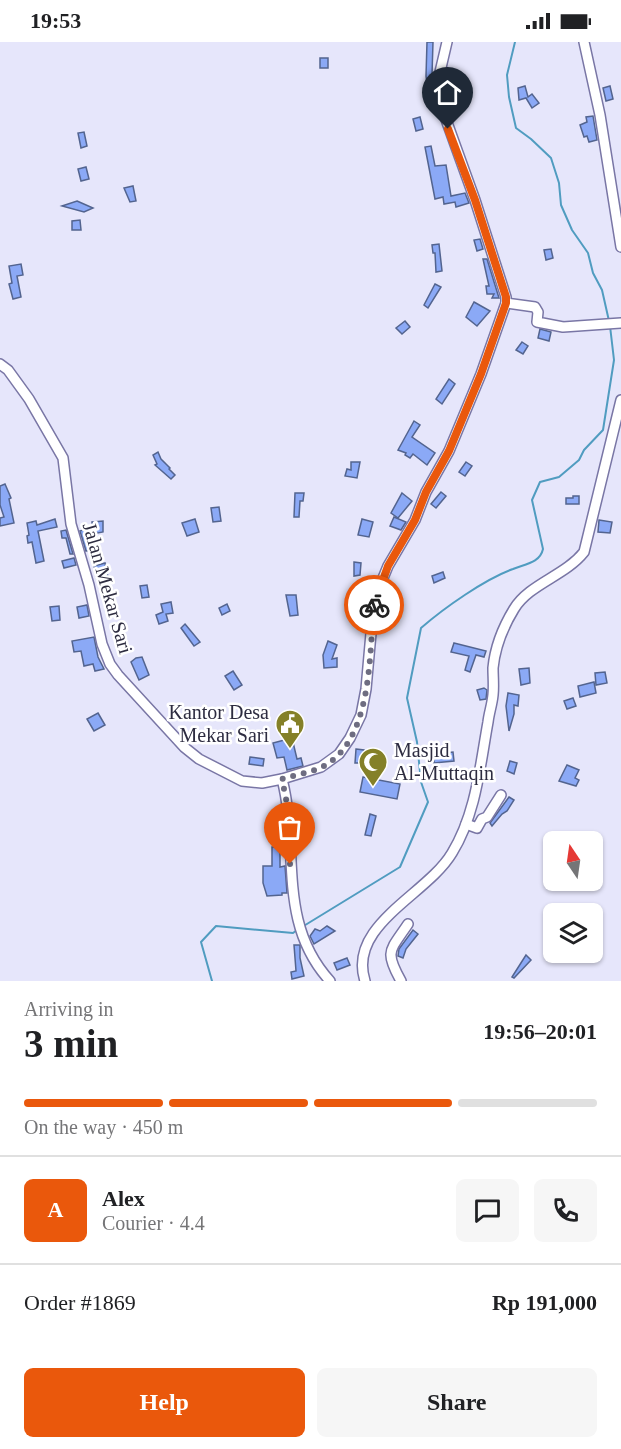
<!DOCTYPE html>
<html lang="en">
<head>
<meta charset="utf-8">
<style>
  body { margin:0; font-family:Georgia,serif; background:#f6f6f6; color:#202124; height:100vh; display:flex; flex-direction:column; font-size:22px; white-space:nowrap }
  * { box-sizing:border-box; margin:0 }
  p { font-size:20px; color:#757577 }
  .icon { flex:none; width:33px; height:33px; fill:none; stroke:currentColor; stroke-width:2; stroke-linecap:round; stroke-linejoin:round }
  .map { position:relative; height:939px; overflow:hidden }
  .details { display:flex; flex-direction:column; background:#fff; flex:1 }
  .details>* { flex:none }
  .needle { width:39px; rotate:347deg }
  .buttons { position:absolute; left:543px; top:789px; display:grid; gap:12px }
  .buttons a { display:grid; place-items:center; width:60px; height:60px; border-radius:9px; background:#fff; box-shadow:0 2px 4px #0004; font-size:30px }
  .pin { position:absolute; display:grid; place-items:center; width:51px; height:51px; color:#fff; margin:-62px -26px; border-radius:50% 50% 50% 0; rotate:-45deg; box-shadow:0 0 6px #0007 }
  .pin .icon { rotate:45deg }
  .courier { position:absolute; display:grid; place-items:center; width:60px; height:60px; margin:-30px; border:4px solid #ea580c; border-radius:50%; background:#fff; color:#222; box-shadow:0 2px 8px #0007 }
  .overview em { font-style:normal; font-weight:600 }
  .overview div { display:flex; flex-direction:column-reverse }
  .overview { display:flex; align-items:center; justify-content:space-between; height:102px; padding:0 24px }
  h1 { font-size:39px; font-weight:600; line-height:45px }
  .bar { display:grid; grid-template-columns:repeat(4,1fr); gap:9px 6px; align-content:center; height:72px; padding:0 24px }
  .bar i { height:8px; border-radius:4px; background:#e0e0e0 }
  .bar .on { background:#ea580c }
  .bar p { grid-column:span 4 }
  .line { display:flex; align-items:center; gap:15px; padding:0 24px; border-top:2px solid #e0e0e0 }
  .line div { flex:1 }
  .round { display:grid; place-items:center; flex:none; width:63px; height:63px; border-radius:9px; background:#f6f6f6 }
  .action { display:flex; gap:12px; margin-top:auto; padding:12px 24px }
  .action a { flex:1; height:69px; border-radius:9px; background:#ea580c; color:#fff; font-size:24px; font-weight:600; line-height:69px; text-align:center }
  .action a+a { background:#f6f6f6; color:#202124 }
  .status { display:flex; justify-content:space-between; align-items:center; height:42px; padding:0 30px; background:#fff; direction:ltr }
  .status svg { height:16px; fill:currentColor }
  .map>svg:first-child { display:block }
  .lines { fill:none; stroke-linecap:round; stroke-linejoin:round }
  .stream { stroke:#509cc0; stroke-width:2 }
  .building { fill:#8ba9f6; stroke:#53648f; stroke-width:1.5 }
  .minor-casing { stroke:#7976a5; stroke-width:12 }
  .minor { stroke:#fff; stroke-width:9 }
  .done { stroke:#6e6d81; stroke-width:6; stroke-dasharray:0 10.8 }
  .route { stroke:#ea580c; stroke-width:8 }
  .labels { text-anchor:middle; dominant-baseline:central; stroke-width:5; stroke-linejoin:round; paint-order:stroke }
  .street-label { font-size:20px; fill:#2d2c40; stroke:#fff }
  .poi-label { font-size:20px; fill:#2d2c40; stroke:#fff; text-anchor:end }
</style>
</head>
<body>
<div class="status"><b>19:53</b><svg viewBox="0 0 49 12"><path d="M0 12V9h3v3zM5 12V6h3v6zM10 12V3h3v9zM15 12V0h3v12zM26 1h20v11H26zM47 4h2v5h-2z"/></svg></div>
<div class="map">
<svg width="621" height="939" viewBox="0 0 621 939">
  <rect width="100%" height="100%" fill="#e6e6fb"/>
  <g class="lines">
    <!-- stream -->
    <g class="stream">
      <path d="M 515,0 L 507,33 L 509,55 L 516,86 L 531,97 L 551,116 L 559,141 L 561,163 L 572,188 L 588,211 L 593,231 L 602,248 L 609,279"/>
      <path d="M 302,885 L 400,825 L 428,760 L 421,740 L 417,700 L 407,656 L 421,586 C 444,566 485,537 513,527 C 525,522 540,521 543,507 L 532,458 L 540,440 L 559,435 L 579,418 L 584,408 L 603,388 L 614,318 L 610,284"/>
      <path d="M 212,939 L 201,900 L 216,884 L 293,891 L 297,888"/>
    </g>
  </g>
  <!-- building -->
  <g class="building">
    <path d="M 427,0 L 433,0 L 432,33 L 433,33 L 435,50 L 428,51 L 426,34 Z"/>
    <rect x="320" y="16" width="8" height="10"/>
    <path d="M 525,44 L 528,55 L 532,52 L 539,61 L 532,66 L 526,56 L 519,58 L 518,46 Z"/>
    <path d="M 610,44 L 613,57 L 606,59 L 603,46 Z"/>
    <path d="M 593,74 L 597,98 L 589,100 L 587,94 L 584,95 L 580,83 L 587,80 L 586,75 Z"/>
    <path d="M 420,75 L 423,87 L 416,89 L 413,77 Z"/>
    <path d="M 84,90 L 87,104 L 81,106 L 78,91 Z"/>
    <path d="M 431,104 L 435,124 L 446,123 L 451,154 L 465,151 L 469,161 L 456,165 L 455,160 L 444,162 L 443,155 L 435,157 L 425,105 Z"/>
    <path d="M 86,125 L 89,137 L 81,139 L 78,127 Z"/>
    <path d="M 133,144 L 136,159 L 130,160 L 124,146 Z"/>
    <path d="M 77,159 L 93,166 L 84,170 L 62,164 Z"/>
    <path d="M 80,178 L 81,188 L 72,188 L 72,179 Z"/>
    <path d="M 480,197 L 483,207 L 477,209 L 474,198 Z"/>
    <path d="M 439,202 L 442,229 L 436,230 L 435,211 L 433,211 L 432,203 Z"/>
    <path d="M 551,207 L 553,216 L 546,218 L 544,208 Z"/>
    <path d="M 483,217 L 487,217 L 499,256 L 492,256 L 494,252 L 487,252 L 486,244 L 489,244 Z"/>
    <path d="M 21,222 L 23,233 L 17,234 L 21,255 L 13,257 L 9,242 L 12,241 L 9,224 Z"/>
    <path d="M 435,242 L 441,245 L 428,266 L 424,263 Z"/>
    <path d="M 474,260 L 490,269 L 477,284 L 466,275 Z"/>
    <path d="M 405,279 L 410,285 L 402,292 L 396,286 Z"/>
    <path d="M 540,287 L 551,290 L 549,299 L 538,296 Z"/>
    <path d="M 522,300 L 528,304 L 523,312 L 516,308 Z"/>
    <path d="M 449,337 L 455,342 L 442,362 L 436,357 Z"/>
    <path d="M 414,379 L 420,383 L 412,395 L 435,411 L 427,423 L 413,412 L 410,416 L 405,413 L 406,411 L 398,408 Z"/>
    <path d="M 158,410 L 161,417 L 170,426 L 169,427 L 175,433 L 171,437 L 155,423 L 157,422 L 153,413 Z"/>
    <path d="M 351,420 L 360,420 L 357,436 L 345,434 L 347,427 L 351,428 Z"/>
    <path d="M 466,420 L 472,424 L 465,434 L 459,430 Z"/>
    <path d="M 5,442 L 11,456 L 9,457 L 14,481 L 0,484 L 0,476 L 4,475 L 0,463 L 0,444 Z"/>
    <path d="M 441,450 L 446,454 L 436,466 L 431,462 Z"/>
    <path d="M 295,451 L 304,451 L 303,459 L 300,459 L 299,475 L 294,475 Z"/>
    <path d="M 402,451 L 412,459 L 398,476 L 391,471 Z"/>
    <path d="M 573,454 L 579,454 L 579,462 L 566,462 L 566,456 L 573,456 Z"/>
    <path d="M 219,465 L 221,479 L 213,480 L 211,466 Z"/>
    <path d="M 394,475 L 406,480 L 401,488 L 390,484 Z"/>
    <path d="M 55,477 L 57,485 L 38,489 L 44,519 L 36,521 L 32,500 L 28,501 L 27,494 L 29,493 L 27,481 L 36,479 L 37,483 Z"/>
    <path d="M 195,477 L 199,490 L 187,494 L 182,481 Z"/>
    <path d="M 362,477 L 373,480 L 369,495 L 358,493 Z"/>
    <path d="M 599,478 L 612,480 L 610,491 L 598,490 Z"/>
    <path d="M 103,479 L 103,490 L 87,493 L 90,508 L 86,509 L 80,489 L 92,485 L 92,480 Z"/>
    <path d="M 66,488 L 73,512 L 70,512 L 66,496 L 62,496 L 61,489 Z"/>
    <path d="M 74,516 L 76,523 L 64,526 L 62,519 Z"/>
    <path d="M 354,520 L 361,521 L 360,533 L 354,534 Z"/>
    <path d="M 105,521 L 108,535 L 97,538 L 94,524 Z"/>
    <path d="M 443,530 L 445,536 L 434,541 L 432,534 Z"/>
    <path d="M 147,543 L 149,555 L 142,556 L 140,544 Z"/>
    <path d="M 286,553 L 296,553 L 298,573 L 290,574 Z"/>
    <path d="M 171,560 L 173,571 L 166,572 L 168,579 L 159,582 L 156,573 L 163,570 L 161,562 Z"/>
    <path d="M 227,562 L 230,569 L 222,573 L 219,566 Z"/>
    <path d="M 87,563 L 89,574 L 79,576 L 77,565 Z"/>
    <path d="M 59,564 L 60,578 L 52,579 L 50,565 Z"/>
    <path d="M 185,582 L 200,600 L 194,604 L 181,586 Z"/>
    <path d="M 94,595 L 98,615 L 104,627 L 95,629 L 93,622 L 84,624 L 81,609 L 74,610 L 72,599 Z"/>
    <path d="M 328,599 L 337,603 L 332,617 L 337,616 L 337,625 L 324,626 L 323,613 Z"/>
    <path d="M 454,601 L 486,609 L 484,615 L 476,613 L 470,630 L 465,628 L 469,614 L 451,610 Z"/>
    <path d="M 142,615 L 149,633 L 139,638 L 131,620 L 136,616 Z"/>
    <path d="M 529,626 L 530,641 L 521,643 L 519,627 Z"/>
    <path d="M 233,629 L 242,643 L 234,648 L 225,634 Z"/>
    <path d="M 605,630 L 607,641 L 596,643 L 595,631 Z"/>
    <path d="M 594,640 L 596,651 L 580,655 L 578,644 Z"/>
    <path d="M 484,646 L 487,648 L 486,657 L 480,658 L 477,648 Z"/>
    <path d="M 508,651 L 519,653 L 518,664 L 514,663 L 514,672 L 509,689 L 506,664 Z"/>
    <path d="M 573,656 L 576,664 L 567,667 L 564,659 Z"/>
    <path d="M 98,671 L 105,683 L 94,689 L 87,677 Z"/>
    <path d="M 292,696 L 297,717 L 301,716 L 303,724 L 287,728 L 284,715 L 277,716 L 273,701 Z"/>
    <path d="M 356,707 L 364,708 L 363,721 L 355,721 Z"/>
    <path d="M 453,710 L 454,719 L 434,721 L 434,712 Z"/>
    <path d="M 250,715 L 264,717 L 263,724 L 249,722 Z"/>
    <path d="M 510,719 L 517,721 L 514,732 L 507,729 Z"/>
    <path d="M 567,723 L 579,728 L 575,736 L 579,738 L 576,744 L 559,739 Z"/>
    <path d="M 363,735 L 400,742 L 397,757 L 360,750 Z"/>
    <path d="M 509,755 L 514,758 L 507,769 L 502,772 L 492,784 L 490,781 Z"/>
    <path d="M 370,772 L 376,774 L 371,794 L 365,793 Z"/>
    <path d="M 272,805 L 280,805 L 280,825 L 285,824 L 287,851 L 282,851 L 282,853 L 267,854 L 263,841 L 263,824 L 272,824 Z"/>
    <path d="M 592,869 L 601,876 L 592,886 Z"/>
    <path d="M 327,884 L 335,889 L 314,902 L 310,894 L 315,887 L 320,889 Z"/>
    <path d="M 413,888 L 418,892 L 406,907 L 403,916 L 398,914 L 399,907 Z"/>
    <path d="M 294,903 L 300,903 L 300,916 L 304,934 L 292,937 L 291,930 L 296,929 Z"/>
    <path d="M 526,913 L 531,918 L 514,936 L 512,935 Z"/>
    <path d="M 347,916 L 350,923 L 337,928 L 334,921 Z"/>
  </g>
  <g class="lines">
    <!-- minor casing -->
    <g class="minor-casing">
      <g id="minor">
        <path d="M 584,0 L 600,73 L 621,205"/>
        <path d="M 506,261 L 535,265 L 538,270 L 537,280 L 563,285 L 621,281"/>
        <path d="M 0,322 L 8,328 L 29,357 L 63,416 L 71,482 L 89,543 L 102,602 L 110,622 L 118,633 L 184,705 L 199,717 L 242,739 L 262,741 L 282,737 L 321,725 L 339,712 L 350,696 L 361,673 L 366,647 L 374,558 L 388,524 L 415,478 L 426,450 L 449,409 L 481,332 L 506,261 L 506,255 L 475,158 L 444,72 L 440,30 L 447,0"/>
        <path d="M 282,737 C 300,807 276,880 330,939"/>
        <path d="M 466,782 L 477,786 L 482,777 L 487,775 L 501,753"/>
        <path d="M 365,939 C 347,883 427,853 452,811 C 476,772 480,724 488,680 C 489,671 492,663 493,653 C 494,644 493,635 493,626 C 495,605 503,585 514,567 C 529,542 565,534 584,510 L 621,358"/>
        <path d="M 401,939 C 384,909 390,909 408,882"/>
      </g>
    </g>
    <!-- minor -->
    <use href="#minor" class="minor"/>
  </g>
  <g class="lines">
    <!-- done -->
    <path class="done" d="M 290,822 L 288,767 L 282,737 C 294,733 310,731 322,725 C 373,699 369,612 374,563"/>
    <!-- route -->
    <path class="route" d="M 374,563 L 388,524 L 415,478 L 426,450 L 449,409 L 481,332 L 506,261 L 506,255 L 475,158 L 448,87"/>
  </g>
  <!-- icons -->
  <defs>
    <g id="civic-pin" transform="scale(1.5)"><path d="M0 17L-7.5 6A9.5 9.5 0 1 1 7.5 6Z" fill="#848028" stroke="#fff"/><path d="M-.6-6.5H3V-4.5H.6V-3L4-1V1h2V6H-6V1h2V-1L-.6-3ZM-1.2 2.5V6h2.4V2.5Z" fill="#fff"/></g>
    <g id="mosque-pin" transform="scale(1.5)"><path d="M0 17L-7.5 6A9.5 9.5 0 1 1 7.5 6Z" fill="#848028" stroke="#fff"/><path d="M3.5-4.9A6 6 0 1 0 3.5 4.9A5 5 0 1 1 3.5-4.9Z" fill="#fff"/></g>
  </defs>
  <g fill-rule="evenodd">
    <use href="#civic-pin" x="290" y="682"/>
    <use href="#mosque-pin" x="373" y="720"/>
  </g>
  <g class="labels">
    <!-- street labels -->
    <g class="street-label">
      <text transform="translate(108 546) rotate(74)">Jalan Mekar Sari</text>
    </g>
    <!-- poi labels -->
    <g class="poi-label">
      <text x="269" y="670">Kantor Desa<tspan x="269" dy="23">Mekar Sari</tspan></text>
      <text x="394" y="708" text-anchor="start">Masjid<tspan x="394" dy="23">Al-Muttaqin</tspan></text>
    </g>
  </g>
</svg>
<div class="buttons">
<a><svg class="needle" viewBox="-14 -14 28 28"><path d="M0-13l5 13h-10z" fill="#e53935"/><path d="M0 13l5-13h-10z" fill="#757577"/></svg></a>
<a><svg class="icon" aria-label="layers" viewBox="0 0 24 24"><path d="M12 4l9 5-9 5-9-5zM3 14l9 5 9-5"/></svg></a>
</div>
<div class="pin" style="left:290px;top:822px;background:#ea580c"><svg class="icon" aria-label="bag" viewBox="0 0 24 24"><path d="M5 8h14l-1 12H6zM9 8a3 3 0 0 1 6 0"/></svg></div>
<div class="pin" style="left:448px;top:87px;background:#1f2937"><svg class="icon" aria-label="home" viewBox="0 0 24 24"><path d="M3 11l9-7 9 7M6 9v11h12V9"/></svg></div>
<div class="courier" style="left:374px;top:563px"><svg class="icon" aria-label="bike" viewBox="0 0 24 24"><circle cx="6" cy="16" r="4"/><circle cx="18" cy="16" r="4"/><path d="M6 16l4-8h5l3 8M10 8l3 8H6M13 5h3"/></svg></div>
</div>
<section class="details">
<div class="overview"><div><h1>3 min</h1><p>Arriving in</p></div><em>19:56–20:01</em></div>
<div class="bar"><i class="on"></i><i class="on"></i><i class="on"></i><i></i><p>On the way · 450 m</p></div>
<div class="line" style="height:108px"><b class="round" style="background:#ea580c;color:#fff">A</b><div><b>Alex</b><p>Courier · 4.4</p></div><a class="round"><svg class="icon" aria-label="chat" viewBox="0 0 24 24"><path d="M4 5h16v11H9l-5 4z"/></svg></a><a class="round"><svg class="icon" aria-label="phone" viewBox="0 0 24 24"><path d="M5 4h4l2 5-3 2q2 4 5 5l2-3 5 2v4C11 20 4 13 5 4z"/></svg></a></div>
<div class="line" style="height:78px"><div>Order #1869</div><b>Rp 191,000</b></div>
<div class="action"><a>Help</a><a>Share</a></div>
</section>
</body>
</html>
